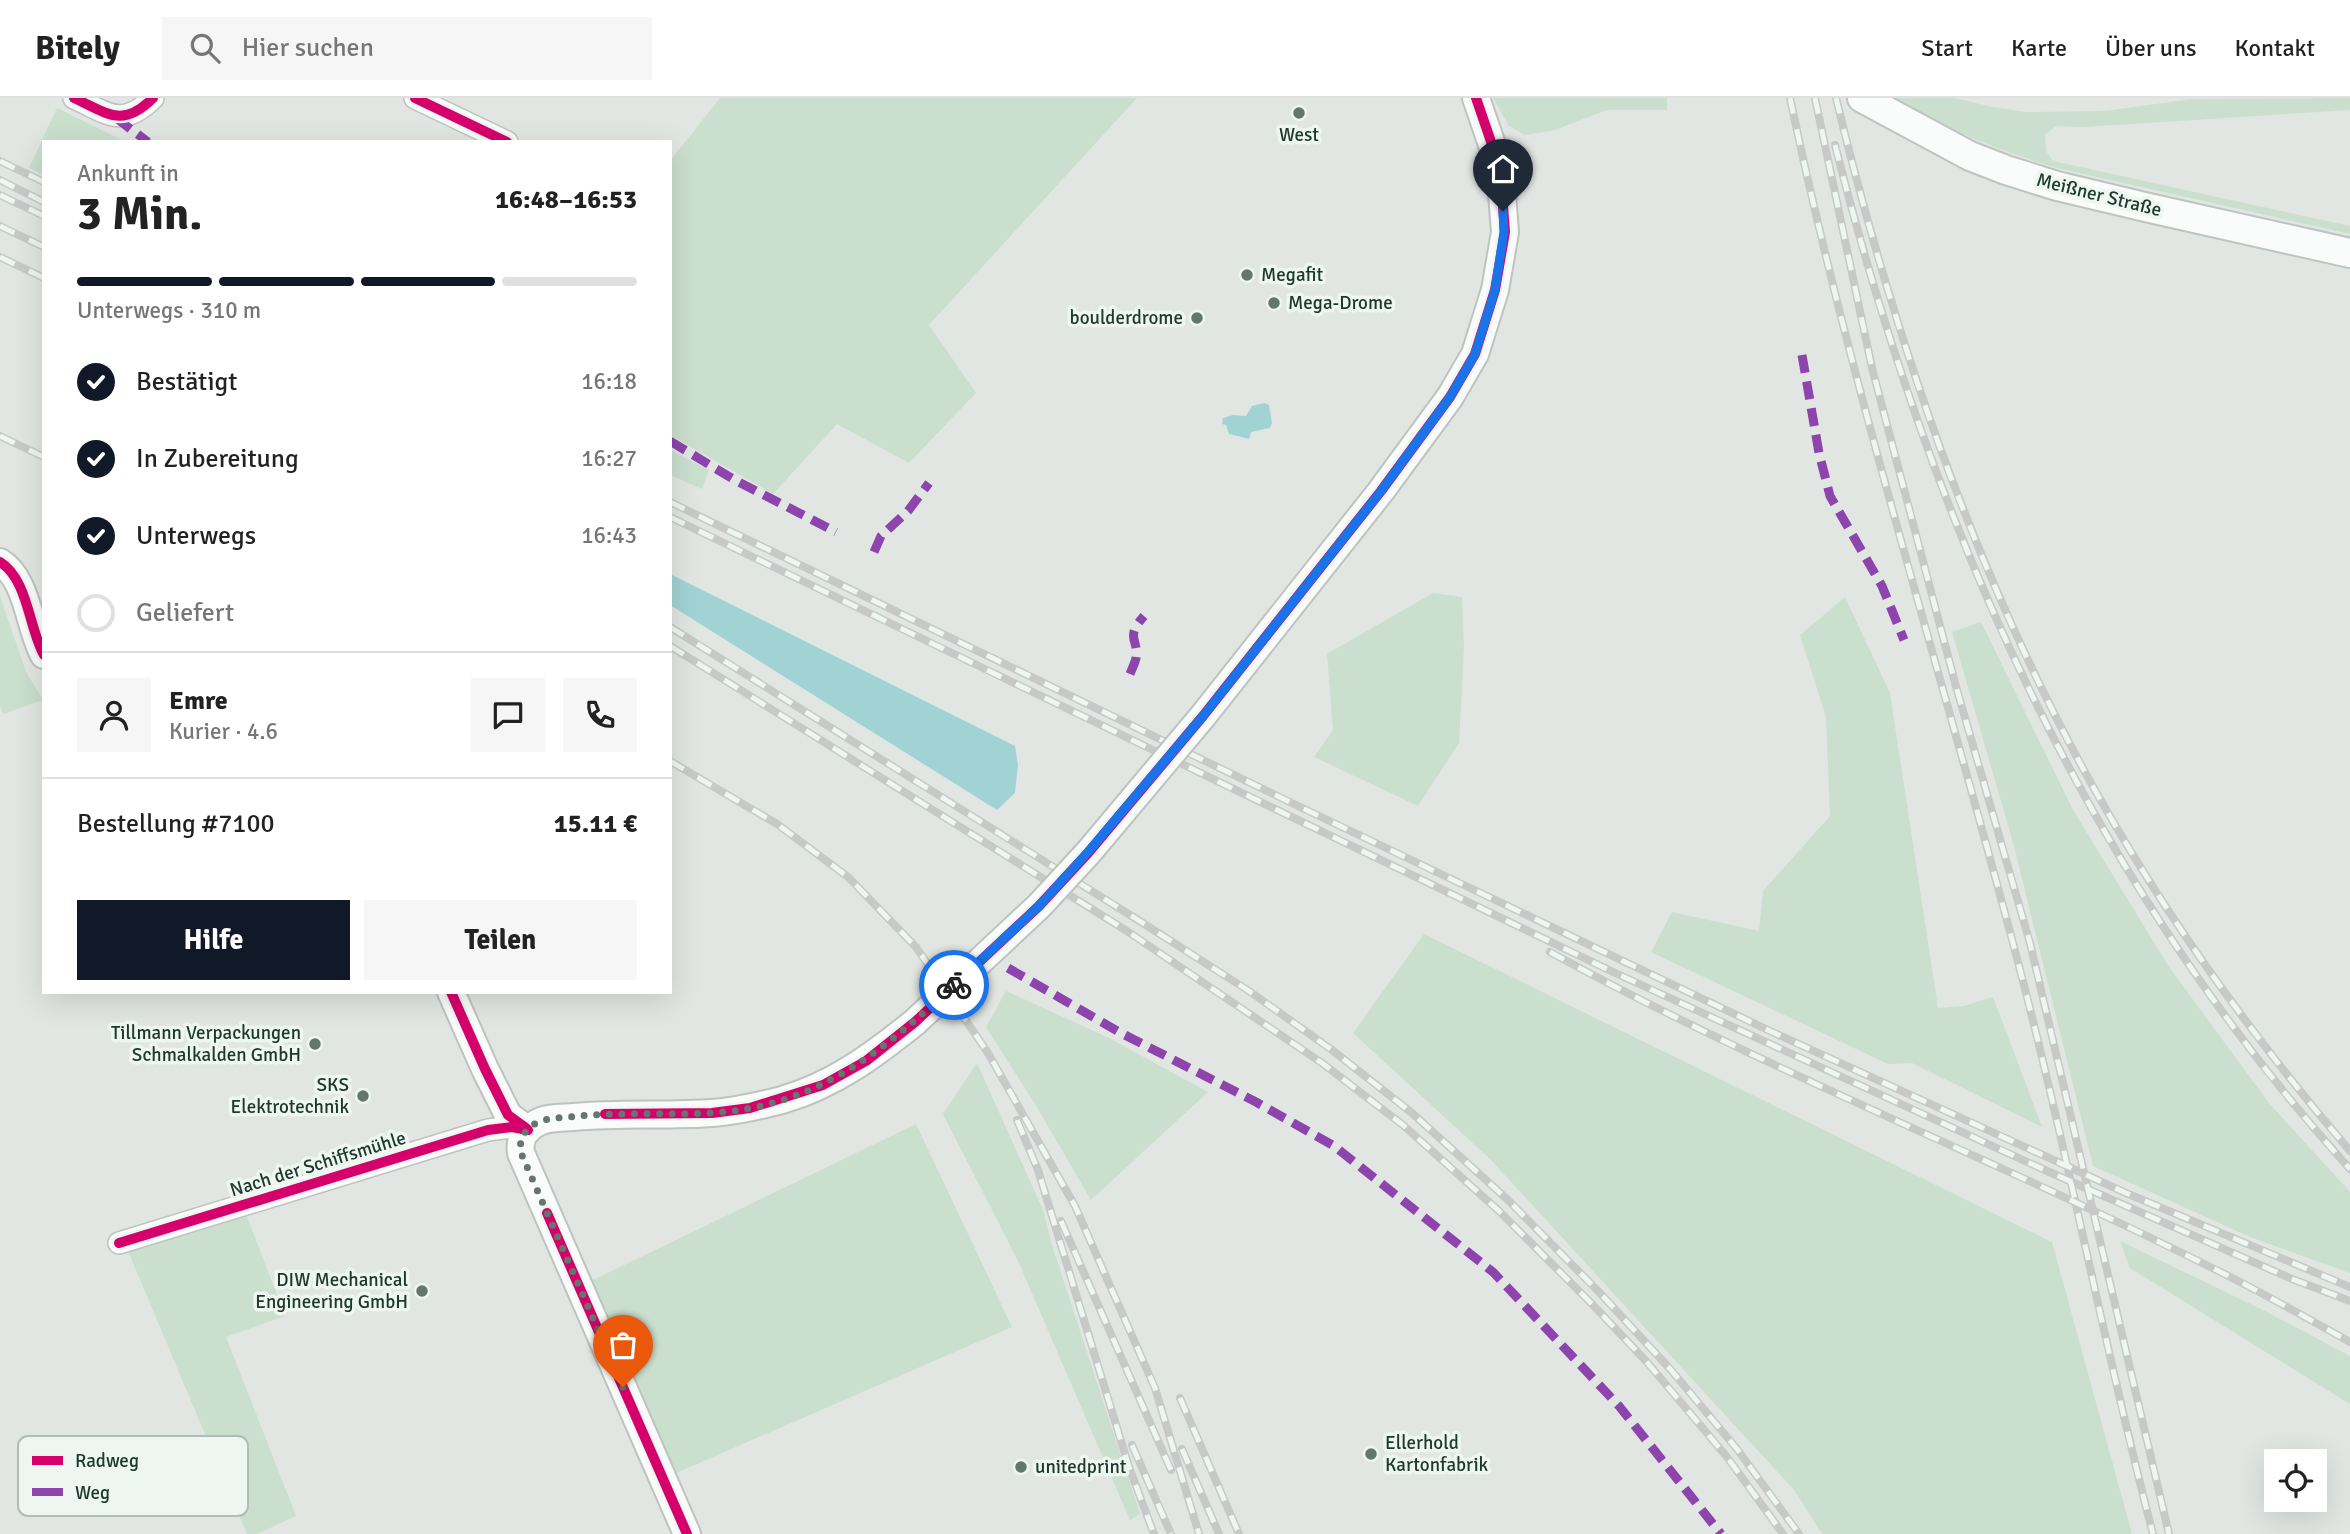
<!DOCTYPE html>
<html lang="de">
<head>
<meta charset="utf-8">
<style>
  body { margin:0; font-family:Signika,sans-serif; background:#f6f6f6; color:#222; height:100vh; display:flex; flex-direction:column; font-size:26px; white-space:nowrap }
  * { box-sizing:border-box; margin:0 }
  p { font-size:23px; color:#767676 }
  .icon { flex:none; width:38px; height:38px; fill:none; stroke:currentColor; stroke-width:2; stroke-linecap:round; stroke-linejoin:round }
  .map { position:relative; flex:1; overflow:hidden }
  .sheet { position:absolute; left:42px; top:42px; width:630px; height:854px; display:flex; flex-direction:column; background:#fff; border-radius:0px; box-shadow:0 7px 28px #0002 }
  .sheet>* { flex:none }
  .buttons { position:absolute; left:2264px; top:1351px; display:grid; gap:14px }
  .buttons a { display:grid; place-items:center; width:63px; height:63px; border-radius:0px; background:#fff; box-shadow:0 7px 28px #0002; font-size:35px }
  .pin { position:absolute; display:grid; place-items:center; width:60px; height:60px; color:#fff; margin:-72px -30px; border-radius:50% 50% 50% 0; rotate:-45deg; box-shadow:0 0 7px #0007 }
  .pin .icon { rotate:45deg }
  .courier { position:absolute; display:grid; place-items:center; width:70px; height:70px; margin:-35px; border:5px solid #1a73e8; border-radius:50%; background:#fff; color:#222; box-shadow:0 2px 9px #0007 }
  .headline em { font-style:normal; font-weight:700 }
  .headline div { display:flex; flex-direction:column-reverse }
  .headline { display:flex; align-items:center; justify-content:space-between; height:119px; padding:0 35px }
  h1 { font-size:46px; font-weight:700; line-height:52px }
  .bar { display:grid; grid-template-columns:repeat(4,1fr); gap:10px 7px; align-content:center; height:84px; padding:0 35px }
  .bar i { height:9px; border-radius:5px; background:#e0e0e0 }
  .bar .active { background:#111827 }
  .bar p { grid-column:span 4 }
  .line { display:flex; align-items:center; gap:18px; padding:0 35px; border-top:2px solid #e0e0e0 }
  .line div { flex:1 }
  .round { display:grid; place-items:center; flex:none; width:74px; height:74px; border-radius:0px; background:#f6f6f6 }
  ol { padding:0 35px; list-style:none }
  li { display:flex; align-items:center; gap:21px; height:77px }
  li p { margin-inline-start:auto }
  li .icon { padding:7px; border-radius:50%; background:#111827; color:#fff; stroke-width:4 }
  li:last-child { color:#767676 }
  li i { width:38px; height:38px; border:4px solid #e0e0e0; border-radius:50% }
  .button { display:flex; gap:14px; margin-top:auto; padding:14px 35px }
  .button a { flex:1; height:80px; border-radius:0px; background:#111827; color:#fff; font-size:28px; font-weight:700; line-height:80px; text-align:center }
  .button a+a { background:#f6f6f6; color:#222 }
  header { display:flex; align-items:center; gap:42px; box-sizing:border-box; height:98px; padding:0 35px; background:#fff; border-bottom:2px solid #e0e0e0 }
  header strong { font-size:33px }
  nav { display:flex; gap:38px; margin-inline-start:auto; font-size:24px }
  .search { width:490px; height:63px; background:#f6f6f6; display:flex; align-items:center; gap:18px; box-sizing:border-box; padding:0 24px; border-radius:0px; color:#767676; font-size:26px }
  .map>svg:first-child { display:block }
  .green { fill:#cadfce }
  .water { fill:#a2d3d4 }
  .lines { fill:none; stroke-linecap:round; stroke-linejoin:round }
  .minor-casing { stroke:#bec3c0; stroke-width:24 }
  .tertiary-casing { stroke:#bec3c0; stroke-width:30 }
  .secondary-casing { stroke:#bdc4c1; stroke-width:32 }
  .minor { stroke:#fafbfb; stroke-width:21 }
  .tertiary { stroke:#fafbfb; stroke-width:26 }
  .secondary { stroke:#fafbfb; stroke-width:28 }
  .rail-casing { stroke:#c6c9c8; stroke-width:8 }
  .rail { stroke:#eef6f1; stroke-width:5; stroke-dasharray:16; stroke-linecap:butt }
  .tertiary-bridge-casing { stroke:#bec3c0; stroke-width:30; stroke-linecap:butt }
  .tertiary-bridge { stroke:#fafbfb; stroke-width:26 }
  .quiet { stroke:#8e44ad; stroke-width:9; stroke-dasharray:18 9; stroke-linecap:butt }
  .cycleway-casing { stroke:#eef6f1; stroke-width:15 }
  .cycleway { stroke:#d6006c; stroke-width:10 }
  .done { stroke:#64766e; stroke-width:7; stroke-dasharray:0 12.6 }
  .route { stroke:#1a73e8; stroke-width:9 }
  .poi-dot { fill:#64766e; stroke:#eef6f1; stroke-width:2.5 }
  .labels { text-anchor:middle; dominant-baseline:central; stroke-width:7; stroke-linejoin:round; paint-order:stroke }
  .poi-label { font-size:19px; fill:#20392f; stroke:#eef6f1; text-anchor:start }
  .street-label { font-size:19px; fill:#20392f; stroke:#eef6f1 }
  .key { fill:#eef6f1; stroke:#b0bdb7; stroke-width:2 }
  .key-label { font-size:19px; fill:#20392f }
</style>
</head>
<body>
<header>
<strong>Bitely</strong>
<div class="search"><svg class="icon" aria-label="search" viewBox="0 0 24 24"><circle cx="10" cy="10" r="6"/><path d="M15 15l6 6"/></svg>Hier suchen</div>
<nav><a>Start</a><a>Karte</a><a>Über uns</a><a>Kontakt</a></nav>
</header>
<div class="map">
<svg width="2350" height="1436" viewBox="0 0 2350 1436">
  <rect width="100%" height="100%" fill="#e1e6e3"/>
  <!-- green -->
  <g class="green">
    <path d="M 720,0 L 1137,0 L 929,227 L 976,295 L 909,365 L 837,326 L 773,396 L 670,337 L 670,63 Z"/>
    <path d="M 1493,0 L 1667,0 L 1667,12 L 1607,12 L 1555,32 L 1525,37 L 1509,28 Z"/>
    <path d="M 1893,0 L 1955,0 L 1992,9 L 2026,14 L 2105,13 L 2191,1 L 2350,0 L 2350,12 L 2083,29 L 2056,28 L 2045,37 L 2046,53 L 2053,63 L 2350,128 L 2350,136 L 2057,70 C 1999,53 1945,30 1893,0 Z"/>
    <path d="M 57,10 L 126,44 L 44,44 L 44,77 L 29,70 Z"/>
    <path d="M 670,352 L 709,372 L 702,391 L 670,377 Z"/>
    <path d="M 1433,495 L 1462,499 L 1464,549 L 1459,645 L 1418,708 L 1314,659 L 1333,632 L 1327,556 Z"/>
    <path d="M 0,498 L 26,574 L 43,602 L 3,616 L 0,608 Z"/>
    <path d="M 1845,499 L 1890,595 L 1938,910 L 1964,908 L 1993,899 L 2042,1029 L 1912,965 L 1888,966 L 1651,854 L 1672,814 L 1759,833 L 1763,793 L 1830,718 L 1826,619 L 1800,537 Z"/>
    <path d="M 1981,524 L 2073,712 L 2169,869 L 2269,1005 L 2350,1094 L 2350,1175 L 2250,1139 L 2093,1068 L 2014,748 L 1952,534 Z"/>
    <path d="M 1424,836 L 2052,1144 L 2132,1436 L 1822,1436 L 1795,1393 L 1490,1061 L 1353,935 Z"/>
    <path d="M 1006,893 L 1107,939 L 1208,994 L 1091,1102 L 1035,1006 L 986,929 Z"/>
    <path d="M 977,965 L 1043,1112 L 1052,1147 L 1140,1416 L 1130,1422 L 1018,1163 L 943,1016 Z"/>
    <path d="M 916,1026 L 1012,1229 L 674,1376 L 587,1185 Z"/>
    <path d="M 246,1116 L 285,1218 L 226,1239 L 296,1418 L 257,1436 L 247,1436 L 128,1153 Z"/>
    <path d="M 2120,1143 L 2265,1213 L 2350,1258 L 2350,1306 L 2130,1170 Z"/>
  </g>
  <!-- water -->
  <g class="water">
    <path d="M 1264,305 L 1269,307 L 1272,325 L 1270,330 L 1251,334 L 1249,341 L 1229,336 L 1226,327 L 1222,326 L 1223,320 L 1233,317 L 1246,318 L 1252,308 Z"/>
    <path d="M 670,476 L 1015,648 L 1018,667 L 1015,695 L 997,712 L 670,507 Z"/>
  </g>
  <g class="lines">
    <!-- minor casing -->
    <g class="minor-casing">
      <g id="minor">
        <path d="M 74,0 C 107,15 122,31 153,0"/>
        <path d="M 415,0 L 507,44"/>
        <path d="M 119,1145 L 488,1032 L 512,1029 L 528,1032"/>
      </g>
    </g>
    <!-- tertiary casing -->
    <g class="tertiary-casing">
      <g id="tertiary">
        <path d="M 0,464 C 28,481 29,531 44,557"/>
        <path d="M 1203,618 L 1381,393 L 1450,299 L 1475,256 L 1495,192 L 1505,134 L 1500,70 L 1476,0"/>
        <path d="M 451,894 L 485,971 L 508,1017 L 528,1032"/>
        <path d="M 687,1436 L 521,1055 C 519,1041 524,1032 537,1025 C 547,1019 562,1020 574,1019 C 620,1015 667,1018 713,1015 C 737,1013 759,1008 782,1002 C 834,987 874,957 915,924"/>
      </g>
    </g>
    <!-- secondary casing -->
    <g class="secondary-casing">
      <path id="secondary" d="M 1862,0 L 1970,58 L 2006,72 L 2057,88 L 2145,109 L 2350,155"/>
    </g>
    <!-- minor -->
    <use href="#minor" class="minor"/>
    <!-- tertiary -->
    <use href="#tertiary" class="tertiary"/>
    <!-- secondary -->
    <use href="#secondary" class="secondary"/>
    <!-- rail casing -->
    <g class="rail-casing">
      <g id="rail">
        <path d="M 1790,0 C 1850,287 1939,566 2014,849 C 2066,1043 2102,1241 2153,1436"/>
        <path d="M 1815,0 L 1872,270 L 1957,592 L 2030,845 L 2169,1436"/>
        <path d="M 1836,0 C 1894,240 1975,479 2096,694 C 2168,822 2255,942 2350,1053"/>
        <path d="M 1835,47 C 1931,426 2085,778 2350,1071"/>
        <path d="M 0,63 L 44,84"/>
        <path d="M 0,82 L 44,104"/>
        <path d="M 0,97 L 44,118"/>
        <path d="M 0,128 L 44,149"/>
        <path d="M 0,159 L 44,180"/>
        <path d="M 0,338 L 44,359"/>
        <path d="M 670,404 L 1296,707 L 1770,933 L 2126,1095 L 2350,1189"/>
        <path d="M 670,419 L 1611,873 L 2047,1073 L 2292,1181 L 2350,1203"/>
        <path d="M 670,529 L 1138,822 L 1249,893 L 1332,952 L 1412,1015 L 1508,1102 L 1600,1195 L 1671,1272 L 1737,1351 L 1799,1436"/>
        <path d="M 670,548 L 1127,833 L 1322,965 L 1403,1027 L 1499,1113 L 1592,1206 L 1646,1263 L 1727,1359 L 1783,1436"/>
        <path d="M 670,663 L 777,726 L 848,779 L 916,849 L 988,955 L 1075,1108 L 1155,1290 L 1199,1436"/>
        <path d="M 1550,854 C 1776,978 2018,1070 2248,1188 C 2282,1206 2316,1225 2350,1244"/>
        <path d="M 1017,1022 L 1038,1072 L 1129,1369 L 1154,1436"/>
        <path d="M 1061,1123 L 1171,1372"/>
        <path d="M 1180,1300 L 1239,1436"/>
        <path d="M 1132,1347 L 1171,1436"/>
        <path d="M 1182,1351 L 1219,1436"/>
      </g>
    </g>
    <!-- rail -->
    <use href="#rail" class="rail"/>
    <!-- tertiary-bridge casing -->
    <g class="tertiary-bridge-casing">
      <path id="tertiary-bridge" d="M 915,924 L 1039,808 L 1088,755 L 1203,618"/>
    </g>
    <!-- tertiary-bridge -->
    <use href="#tertiary-bridge" class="tertiary-bridge"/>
    <!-- quiet -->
    <g class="quiet">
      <path d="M 116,20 L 148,44"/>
      <path d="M 1802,257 L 1819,355 L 1830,398 L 1882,488 L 1904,542"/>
      <path d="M 670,343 L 733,381 L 836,434"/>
      <path d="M 874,454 L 881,438 L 908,413 L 929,385"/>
      <path d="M 1130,576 C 1132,571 1135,565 1136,560 C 1139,540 1124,541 1144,518"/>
      <path d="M 1008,870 L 1119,934 L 1256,1004 L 1334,1048 L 1493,1174 L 1619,1308 L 1721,1436"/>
    </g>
    <!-- cycleway casing -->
    <g class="cycleway-casing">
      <g id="cycleway">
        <path d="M 74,0 C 107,15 122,31 153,0"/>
        <path d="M 415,0 L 507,44"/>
        <path d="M 0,464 C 28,481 29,531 44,557"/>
        <path d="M 451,894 L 485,971 L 508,1017 L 526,1030"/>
        <path d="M 605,1016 L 712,1015 L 750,1010 L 823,987 L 866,963 L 915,924 L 1039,808 L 1088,755 L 1203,618 L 1381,393 L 1450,299 L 1475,256 L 1495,192 L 1505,134 L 1500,70 L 1476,0"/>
        <path d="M 547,1115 L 687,1436"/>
        <path d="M 119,1145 L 488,1032 L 512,1029 L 528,1032"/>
      </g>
    </g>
    <!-- cycleway -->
    <use href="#cycleway" class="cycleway"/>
  </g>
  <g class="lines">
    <!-- done -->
    <path class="done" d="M 623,1289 L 521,1055 C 518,1040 526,1029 541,1023 C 553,1019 566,1020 578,1018 C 622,1014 667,1017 711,1015 C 815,1009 881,955 954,887"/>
    <!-- route -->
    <path class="route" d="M 954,887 L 1039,808 L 1088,754 L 1203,618 L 1381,393 L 1450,299 L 1475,256 L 1495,192 L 1504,134 L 1503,113"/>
  </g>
  <!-- markers -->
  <g class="poi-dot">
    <circle cx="1299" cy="15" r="7"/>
    <circle cx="1247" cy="177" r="7"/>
    <circle cx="1274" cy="205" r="7"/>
    <circle cx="1197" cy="220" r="7"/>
    <circle cx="315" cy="946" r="7"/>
    <circle cx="363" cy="998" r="7"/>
    <circle cx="422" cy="1193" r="7"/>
    <circle cx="1371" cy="1356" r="7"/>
    <circle cx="1021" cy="1369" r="7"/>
  </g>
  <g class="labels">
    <!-- poi labels -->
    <g class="poi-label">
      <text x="1299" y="37" text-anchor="middle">West</text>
      <text x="1261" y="177">Megafit</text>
      <text x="1288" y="205">Mega-Drome</text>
      <text x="1183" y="220" text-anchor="end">boulderdrome</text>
      <text x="301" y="935" text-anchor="end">Tillmann Verpackungen<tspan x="301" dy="22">Schmalkalden GmbH</tspan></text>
      <text x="349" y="987" text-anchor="end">SKS<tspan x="349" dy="22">Elektrotechnik</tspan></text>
      <text x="408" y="1182" text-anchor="end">DIW Mechanical<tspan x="408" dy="22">Engineering GmbH</tspan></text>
      <text x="1385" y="1345">Ellerhold<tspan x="1385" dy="22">Kartonfabrik</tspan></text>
      <text x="1035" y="1369">unitedprint</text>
    </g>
    <!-- street labels -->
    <g class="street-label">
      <text transform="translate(2099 97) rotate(14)">Meißner Straße</text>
      <text transform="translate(318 1066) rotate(-17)">Nach der Schiffsmühle</text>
    </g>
  </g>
  <!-- legend -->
  <rect x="18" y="1338" width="230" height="80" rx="10" class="key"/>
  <rect x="32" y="1358" width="31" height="9" fill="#d6006c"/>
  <rect x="32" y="1390" width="31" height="8" fill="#8e44ad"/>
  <g class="key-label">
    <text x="75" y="1369">Radweg</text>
    <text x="75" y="1401">Weg</text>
  </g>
</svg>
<div class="buttons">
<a><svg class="icon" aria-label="locate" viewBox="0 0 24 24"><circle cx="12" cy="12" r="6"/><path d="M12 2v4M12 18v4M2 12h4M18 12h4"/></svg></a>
</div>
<div class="pin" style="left:623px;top:1289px;background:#ea580c"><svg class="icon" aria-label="bag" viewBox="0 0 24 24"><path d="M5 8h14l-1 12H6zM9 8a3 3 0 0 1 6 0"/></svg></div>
<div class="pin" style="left:1503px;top:113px;background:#1f2937"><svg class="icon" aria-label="home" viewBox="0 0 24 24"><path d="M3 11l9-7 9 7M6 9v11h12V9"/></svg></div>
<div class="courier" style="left:954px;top:887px"><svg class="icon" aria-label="bike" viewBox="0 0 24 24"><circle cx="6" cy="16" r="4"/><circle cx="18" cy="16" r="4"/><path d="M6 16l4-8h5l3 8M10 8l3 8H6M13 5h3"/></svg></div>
<section class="sheet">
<div class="headline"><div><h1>3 Min.</h1><p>Ankunft in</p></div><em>16:48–16:53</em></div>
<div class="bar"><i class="active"></i><i class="active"></i><i class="active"></i><i></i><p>Unterwegs · 310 m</p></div>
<ol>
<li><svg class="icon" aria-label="check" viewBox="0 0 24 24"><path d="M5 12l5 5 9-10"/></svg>Bestätigt<p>16:18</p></li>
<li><svg class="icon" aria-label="check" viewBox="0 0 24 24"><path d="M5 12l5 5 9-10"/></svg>In Zubereitung<p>16:27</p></li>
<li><svg class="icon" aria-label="check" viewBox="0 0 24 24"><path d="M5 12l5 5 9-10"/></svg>Unterwegs<p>16:43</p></li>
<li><i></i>Geliefert</li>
</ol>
<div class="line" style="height:126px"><a class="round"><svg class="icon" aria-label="person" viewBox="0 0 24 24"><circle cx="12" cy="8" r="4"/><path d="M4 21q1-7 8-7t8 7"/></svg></a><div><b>Emre</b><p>Kurier · 4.6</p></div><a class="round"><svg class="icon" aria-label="chat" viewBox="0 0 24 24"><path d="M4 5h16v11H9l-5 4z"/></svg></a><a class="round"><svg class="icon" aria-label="phone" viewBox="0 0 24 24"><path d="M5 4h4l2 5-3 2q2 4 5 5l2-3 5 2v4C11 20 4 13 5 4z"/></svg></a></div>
<div class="line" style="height:91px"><div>Bestellung #7100</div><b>15.11 €</b></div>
<div class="button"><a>Hilfe</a><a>Teilen</a></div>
</section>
</div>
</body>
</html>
